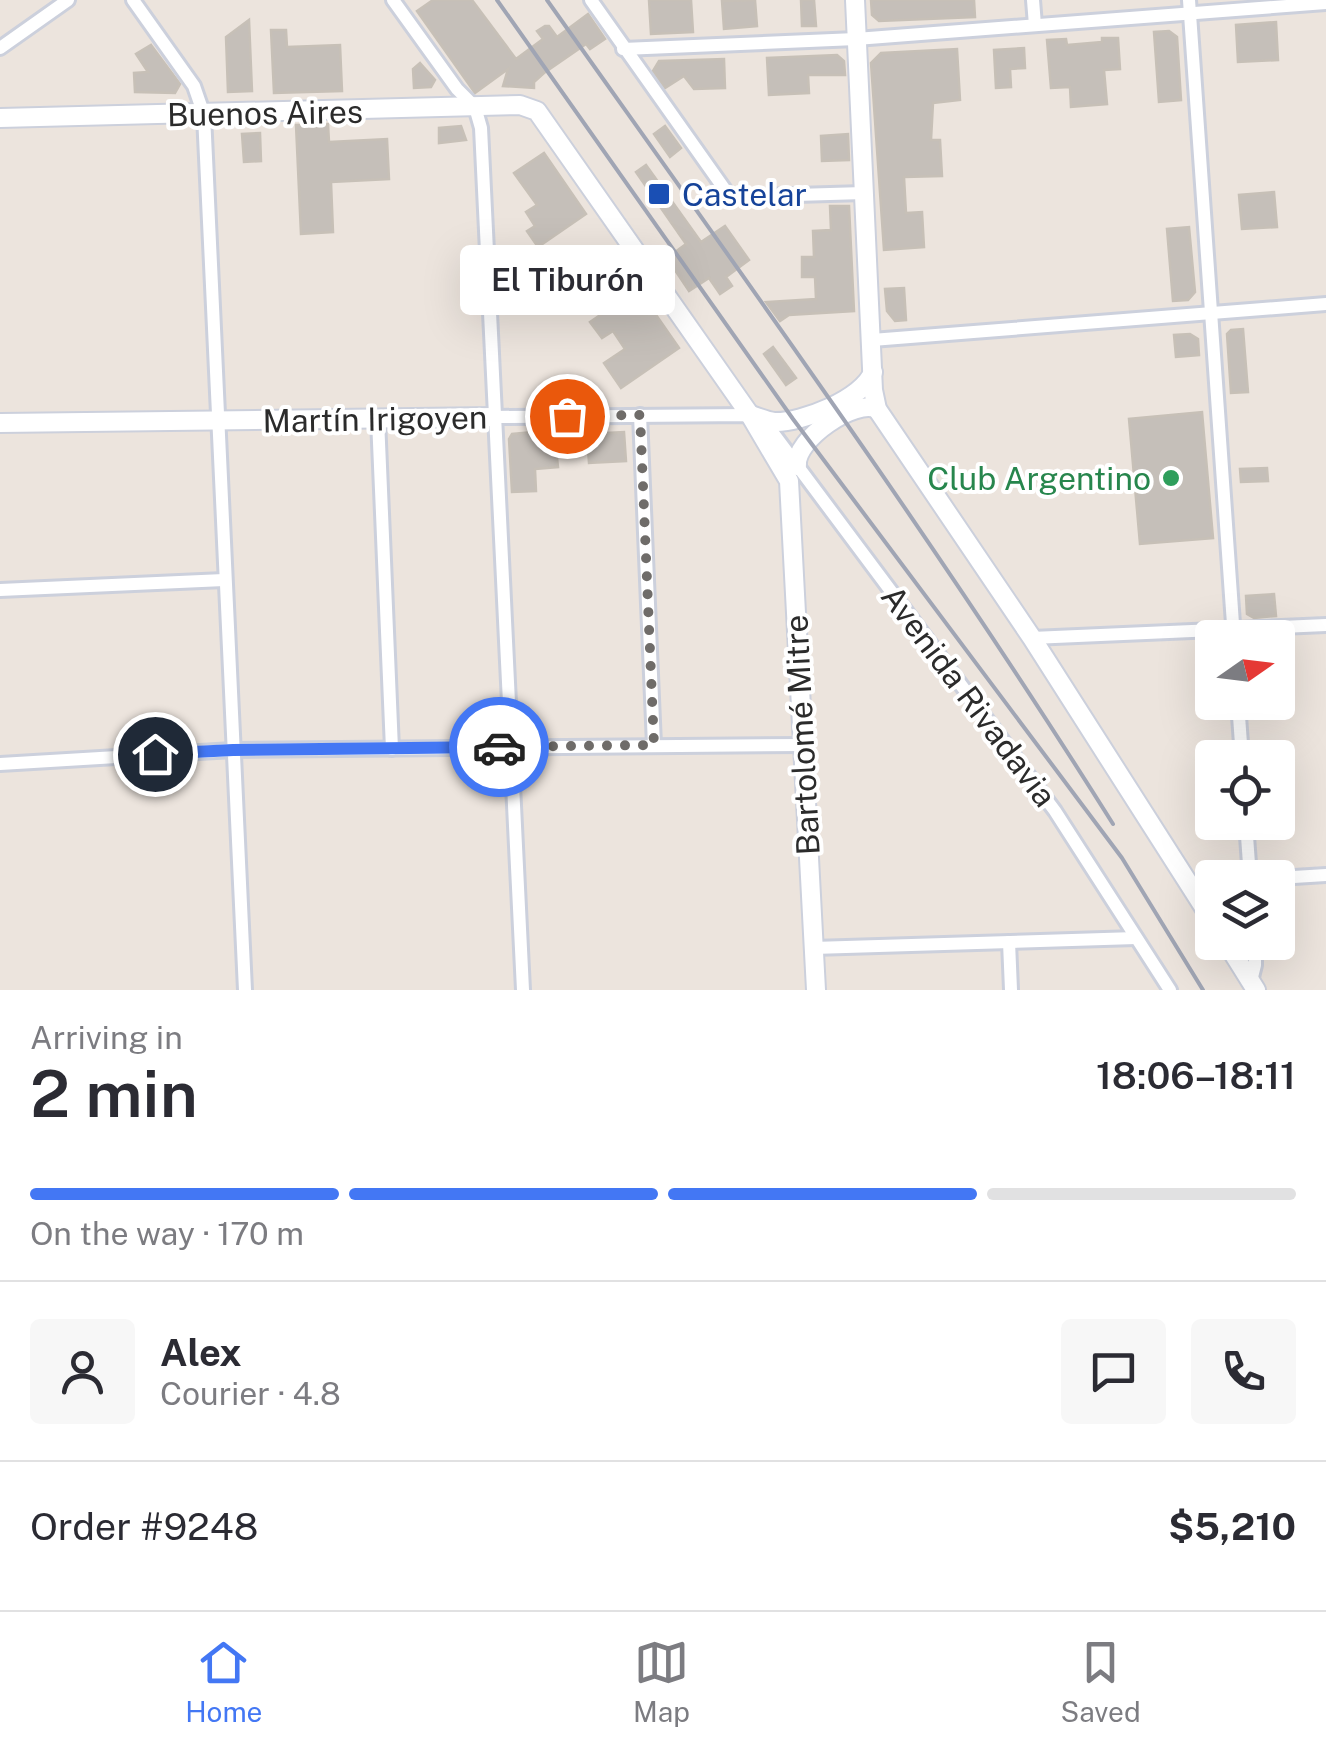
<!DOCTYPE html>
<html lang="en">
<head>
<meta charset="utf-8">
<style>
  body { margin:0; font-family:"Public Sans",sans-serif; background:#f7f7f7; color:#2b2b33; height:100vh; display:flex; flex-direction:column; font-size:38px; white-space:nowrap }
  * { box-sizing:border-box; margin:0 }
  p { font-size:32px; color:#7c7c81 }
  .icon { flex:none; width:55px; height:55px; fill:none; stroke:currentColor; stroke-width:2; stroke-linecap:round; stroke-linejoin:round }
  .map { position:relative; height:990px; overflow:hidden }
  .panel { display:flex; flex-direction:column; background:#fff; flex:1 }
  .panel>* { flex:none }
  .needle { width:65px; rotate:76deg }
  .buttons { position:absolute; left:1195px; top:620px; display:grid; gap:20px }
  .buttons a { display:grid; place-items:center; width:100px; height:100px; border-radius:10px; background:#fff; box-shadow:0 10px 40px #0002; font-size:50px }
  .pin { position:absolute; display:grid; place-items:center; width:85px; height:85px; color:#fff; margin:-42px; border:5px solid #fff; border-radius:50%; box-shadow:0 2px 10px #0007 }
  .courier { position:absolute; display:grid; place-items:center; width:100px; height:100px; margin:-50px; border:8px solid #4377f4; border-radius:50%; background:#fff; color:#222; box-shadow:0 2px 12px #0007 }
  .bubble { position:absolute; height:70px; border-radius:10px; background:#fff; box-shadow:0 10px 40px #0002; font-size:32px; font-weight:600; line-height:70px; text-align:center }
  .head em { font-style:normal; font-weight:600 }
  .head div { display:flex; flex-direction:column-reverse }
  .head { display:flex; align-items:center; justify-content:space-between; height:170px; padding:0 30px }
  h1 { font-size:65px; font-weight:600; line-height:75px }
  .bar { display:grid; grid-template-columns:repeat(4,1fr); gap:15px 10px; align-content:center; height:120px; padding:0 30px }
  .bar i { height:12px; border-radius:8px; background:#e1e1e2 }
  .bar .on { background:#4377f4 }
  .bar p { grid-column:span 4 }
  .line { display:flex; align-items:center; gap:25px; padding:0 30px; border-top:2px solid #e1e1e2 }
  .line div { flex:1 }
  .round { display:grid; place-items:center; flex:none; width:105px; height:105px; border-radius:10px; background:#f7f7f7 }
  .menu { display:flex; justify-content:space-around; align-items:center; height:140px; border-top:2px solid #e1e1e2; background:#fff; font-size:28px; color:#7c7c81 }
  .menu a { display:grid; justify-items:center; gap:5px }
  .menu .on { color:#4377f4 }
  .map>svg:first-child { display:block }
  .building { fill:#c5bfb9; stroke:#c7c0b7; stroke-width:2.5 }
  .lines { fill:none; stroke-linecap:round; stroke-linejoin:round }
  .street-casing { stroke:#ccd0dc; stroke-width:18 }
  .secondary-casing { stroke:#ccd0dc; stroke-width:22 }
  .street { stroke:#fff; stroke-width:12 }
  .secondary { stroke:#fff; stroke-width:18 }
  .rail { stroke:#a0a5b4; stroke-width:4 }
  .done { stroke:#6f6c69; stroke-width:10; stroke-dasharray:0 18 }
  .route { stroke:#4377f4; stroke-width:12 }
  .transit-dot { fill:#1a4fb4; stroke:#fff; stroke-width:4 }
  .leisure-dot { fill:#2e9e5b; stroke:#fff; stroke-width:4 }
  .labels { text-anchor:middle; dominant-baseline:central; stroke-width:8; stroke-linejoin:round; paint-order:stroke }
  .street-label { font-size:32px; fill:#2b2b2b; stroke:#fff }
  .transit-label { font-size:32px; fill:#164399; stroke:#fff; text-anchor:start }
  .leisure-label { font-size:32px; fill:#27864d; stroke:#fff; text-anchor:end }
</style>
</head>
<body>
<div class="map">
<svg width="1326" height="990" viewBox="0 0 1326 990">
  <rect width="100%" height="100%" fill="#ece4dd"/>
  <!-- building -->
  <g class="building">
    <path d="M 433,0 L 472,0 L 516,59 L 543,39 L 537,31 L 545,26 L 549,26 L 557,37 L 588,14 L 605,39 L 590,49 L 586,44 L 544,73 L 534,82 L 534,88 L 503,86 L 508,69 L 475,93 L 417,11 Z"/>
    <path d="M 649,0 L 691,0 L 693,32 L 651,34 Z"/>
    <path d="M 755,0 L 757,26 L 724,29 L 722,1 Z"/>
    <path d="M 801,0 L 814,0 L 816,26 L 802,26 Z"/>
    <path d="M 871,0 L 974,0 L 975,17 L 879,21 L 872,15 Z"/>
    <path d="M 249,20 L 252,91 L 228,92 L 226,37 Z"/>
    <path d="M 1276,22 L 1278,60 L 1238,62 L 1236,25 Z"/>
    <path d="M 271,30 L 286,30 L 287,47 L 340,45 L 342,91 L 274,93 Z"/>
    <path d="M 1169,31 L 1177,37 L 1181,100 L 1159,102 L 1154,32 Z"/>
    <path d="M 1102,38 L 1118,38 L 1120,69 L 1104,70 L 1107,104 L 1071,107 L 1070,87 L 1051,88 L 1047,40 L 1066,39 L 1067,45 L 1102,42 Z"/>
    <path d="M 151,45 L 180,84 L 175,93 L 135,92 L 134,73 L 148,72 L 136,54 Z"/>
    <path d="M 1024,48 L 1025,68 L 1010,69 L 1011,87 L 996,88 L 994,50 Z"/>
    <path d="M 957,49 L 960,100 L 933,103 L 931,140 L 940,140 L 942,176 L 904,177 L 906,213 L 922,212 L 924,247 L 884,250 L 871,63 L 881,53 Z"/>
    <path d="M 837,55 L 844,61 L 845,75 L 808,75 L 809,93 L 769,95 L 767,58 Z"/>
    <path d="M 724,59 L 725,88 L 694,89 L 684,76 L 665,88 L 653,71 L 659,61 Z"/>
    <path d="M 420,63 L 435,80 L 431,87 L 414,88 L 413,69 Z"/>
    <path d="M 328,124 L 329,142 L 387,139 L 389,179 L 331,182 L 333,232 L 301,234 L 296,125 Z"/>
    <path d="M 461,126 L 466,140 L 439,143 L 439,128 Z"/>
    <path d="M 665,126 L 681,148 L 670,157 L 654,134 Z"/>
    <path d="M 260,133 L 261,161 L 244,162 L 242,134 Z"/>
    <path d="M 848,134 L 849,160 L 822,161 L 821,136 Z"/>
    <path d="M 544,153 L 586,214 L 538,247 L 527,231 L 535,226 L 526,212 L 537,205 L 514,173 Z"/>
    <path d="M 646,165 L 701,242 L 725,226 L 749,260 L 726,277 L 732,286 L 720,294 L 709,278 L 689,291 L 667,258 L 686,244 L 636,172 Z"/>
    <path d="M 1274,192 L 1277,227 L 1242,229 L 1239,195 Z"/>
    <path d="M 830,206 L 849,206 L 854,311 L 789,315 L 780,321 L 766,302 L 816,299 L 815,277 L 802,277 L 802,257 L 814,257 L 813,231 L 831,230 Z"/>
    <path d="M 1189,227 L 1195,292 L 1188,300 L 1173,301 L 1167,229 Z"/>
    <path d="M 904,288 L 906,320 L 895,321 L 887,311 L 885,289 Z"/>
    <path d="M 638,289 L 679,348 L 621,388 L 604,363 L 625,349 L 613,331 L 602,338 L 590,322 Z"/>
    <path d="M 1243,329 L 1248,392 L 1231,393 L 1227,334 L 1231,330 Z"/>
    <path d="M 1190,334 L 1198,339 L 1199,355 L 1176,357 L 1174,335 Z"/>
    <path d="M 773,347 L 796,378 L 786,385 L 764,354 Z"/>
    <path d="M 1202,412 L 1213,538 L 1140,544 L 1129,419 Z"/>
    <path d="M 554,430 L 558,467 L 535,469 L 536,491 L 512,492 L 509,439 L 512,434 Z"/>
    <path d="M 624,432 L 626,461 L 589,463 L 587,434 Z"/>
    <path d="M 1267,468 L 1268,481 L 1241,482 L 1240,469 Z"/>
    <path d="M 1274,594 L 1276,616 L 1254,618 L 1247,614 L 1246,596 Z"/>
  </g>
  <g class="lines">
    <!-- street casing -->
    <g class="street-casing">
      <g id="street">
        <path d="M 133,0 L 194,86 L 204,115 L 245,990"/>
        <path d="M 393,0 L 457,89 L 475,107 L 481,128 L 523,990"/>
        <path d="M 591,0 L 730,197 L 864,193"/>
        <path d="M 1033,0 L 1035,25"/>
        <path d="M 1189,0 L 1234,638"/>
        <path d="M 0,48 L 68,0"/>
        <path d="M 623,49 L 856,39 L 1326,3"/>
        <path d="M 872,340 L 1326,304"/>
        <path d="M 640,415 L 654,745"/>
        <path d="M 494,417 L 750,415 L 773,433 L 1055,811 L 1170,990"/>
        <path d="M 378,419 L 392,749"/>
        <path d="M 0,590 L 224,580"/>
        <path d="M 1032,638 L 1326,625"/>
        <path d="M 1238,702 L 1242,758"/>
        <path d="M 0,764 L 233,750 L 802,745"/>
        <path d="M 1246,822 L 1250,878"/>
        <path d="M 1278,878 L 1326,875"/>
        <path d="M 1191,886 L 1212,884"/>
        <path d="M 1009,942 L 1011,990"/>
        <path d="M 813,948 L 1136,938"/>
        <path d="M 1251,981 L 1255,965 L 1255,942"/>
      </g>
    </g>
    <!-- secondary casing -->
    <g class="secondary-casing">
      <g id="secondary">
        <path d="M 855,0 L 873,390 L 877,409 L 1032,638 L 1212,920"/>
        <path d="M 0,118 L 520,105 L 537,111 L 750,415 L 789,481 L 816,990"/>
        <path d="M 750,415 C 758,417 766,421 774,422 C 802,423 863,399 873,372"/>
        <path d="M 0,423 L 494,417"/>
        <path d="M 797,466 C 794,439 856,398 877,409"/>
        <path d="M 1226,942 L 1256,990"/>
      </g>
    </g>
    <!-- street -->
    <use href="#street" class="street"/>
    <!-- secondary -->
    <use href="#secondary" class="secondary"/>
    <!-- rail -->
    <g class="rail">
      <path d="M 497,0 L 793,419 L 1122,858 L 1203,990"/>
      <path d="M 547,0 C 740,272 936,542 1113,824"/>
    </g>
  </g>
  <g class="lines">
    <!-- done -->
    <path class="done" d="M 499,747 L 654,745 L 640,415 L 567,416"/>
    <!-- route -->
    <path class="route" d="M 155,754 L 233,750 L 499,747"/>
  </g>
  <!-- markers -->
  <rect class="transit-dot" x="647" y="182" width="24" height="24" rx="5"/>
  <circle class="leisure-dot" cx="1171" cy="478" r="10"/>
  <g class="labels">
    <!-- street labels -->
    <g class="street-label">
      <text transform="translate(265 113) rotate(-1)">Buenos Aires</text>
      <text transform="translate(375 419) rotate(-1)">Martín Irigoyen</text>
      <text transform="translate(969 696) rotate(53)">Avenida Rivadavia</text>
      <text transform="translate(802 735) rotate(-93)">Bartolomé Mitre</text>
    </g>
    <!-- transit labels -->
    <g class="transit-label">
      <text x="682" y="194">Castelar</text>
    </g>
    <!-- leisure labels -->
    <g class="leisure-label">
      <text x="1151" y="478">Club Argentino</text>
    </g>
  </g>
</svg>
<div class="buttons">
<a><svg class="needle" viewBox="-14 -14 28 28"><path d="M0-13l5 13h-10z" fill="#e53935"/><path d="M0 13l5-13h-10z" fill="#7c7c81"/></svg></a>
<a><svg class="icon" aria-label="locate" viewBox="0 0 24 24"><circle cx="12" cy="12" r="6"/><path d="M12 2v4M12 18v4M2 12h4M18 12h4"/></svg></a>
<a><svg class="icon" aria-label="layers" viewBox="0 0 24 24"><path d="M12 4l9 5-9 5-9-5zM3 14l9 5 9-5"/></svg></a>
</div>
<div class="pin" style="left:567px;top:416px;background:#ea580c"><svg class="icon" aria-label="bag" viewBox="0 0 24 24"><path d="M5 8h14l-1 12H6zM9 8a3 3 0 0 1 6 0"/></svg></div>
<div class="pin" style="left:155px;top:754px;background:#1f2937"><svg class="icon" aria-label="home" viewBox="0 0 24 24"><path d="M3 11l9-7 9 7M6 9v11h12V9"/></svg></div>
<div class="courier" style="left:499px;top:747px"><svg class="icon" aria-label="car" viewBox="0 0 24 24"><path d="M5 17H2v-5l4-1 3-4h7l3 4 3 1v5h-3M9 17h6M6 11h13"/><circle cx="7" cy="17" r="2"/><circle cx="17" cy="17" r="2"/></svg></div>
<div class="bubble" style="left:460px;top:245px;width:215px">El Tiburón</div>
</div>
<section class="panel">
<div class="head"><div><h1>2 min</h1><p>Arriving in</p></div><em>18:06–18:11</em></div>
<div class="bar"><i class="on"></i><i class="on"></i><i class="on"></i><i></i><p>On the way · 170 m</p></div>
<div class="line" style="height:180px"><a class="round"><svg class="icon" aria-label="person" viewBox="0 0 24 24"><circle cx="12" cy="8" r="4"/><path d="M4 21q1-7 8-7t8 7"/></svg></a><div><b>Alex</b><p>Courier · 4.8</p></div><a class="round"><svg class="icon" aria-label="chat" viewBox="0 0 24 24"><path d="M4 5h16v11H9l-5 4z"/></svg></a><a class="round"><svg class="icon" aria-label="phone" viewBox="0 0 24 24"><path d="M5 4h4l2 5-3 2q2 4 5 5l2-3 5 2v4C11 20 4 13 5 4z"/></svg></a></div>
<div class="line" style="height:130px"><div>Order #9248</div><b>$5,210</b></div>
</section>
<nav class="menu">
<a class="on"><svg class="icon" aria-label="home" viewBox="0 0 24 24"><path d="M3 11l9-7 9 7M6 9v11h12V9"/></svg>Home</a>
<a><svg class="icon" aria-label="map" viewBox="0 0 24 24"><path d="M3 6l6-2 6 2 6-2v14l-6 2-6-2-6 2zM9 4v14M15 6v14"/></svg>Map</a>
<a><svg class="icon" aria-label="saved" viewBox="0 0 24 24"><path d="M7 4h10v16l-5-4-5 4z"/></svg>Saved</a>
</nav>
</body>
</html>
